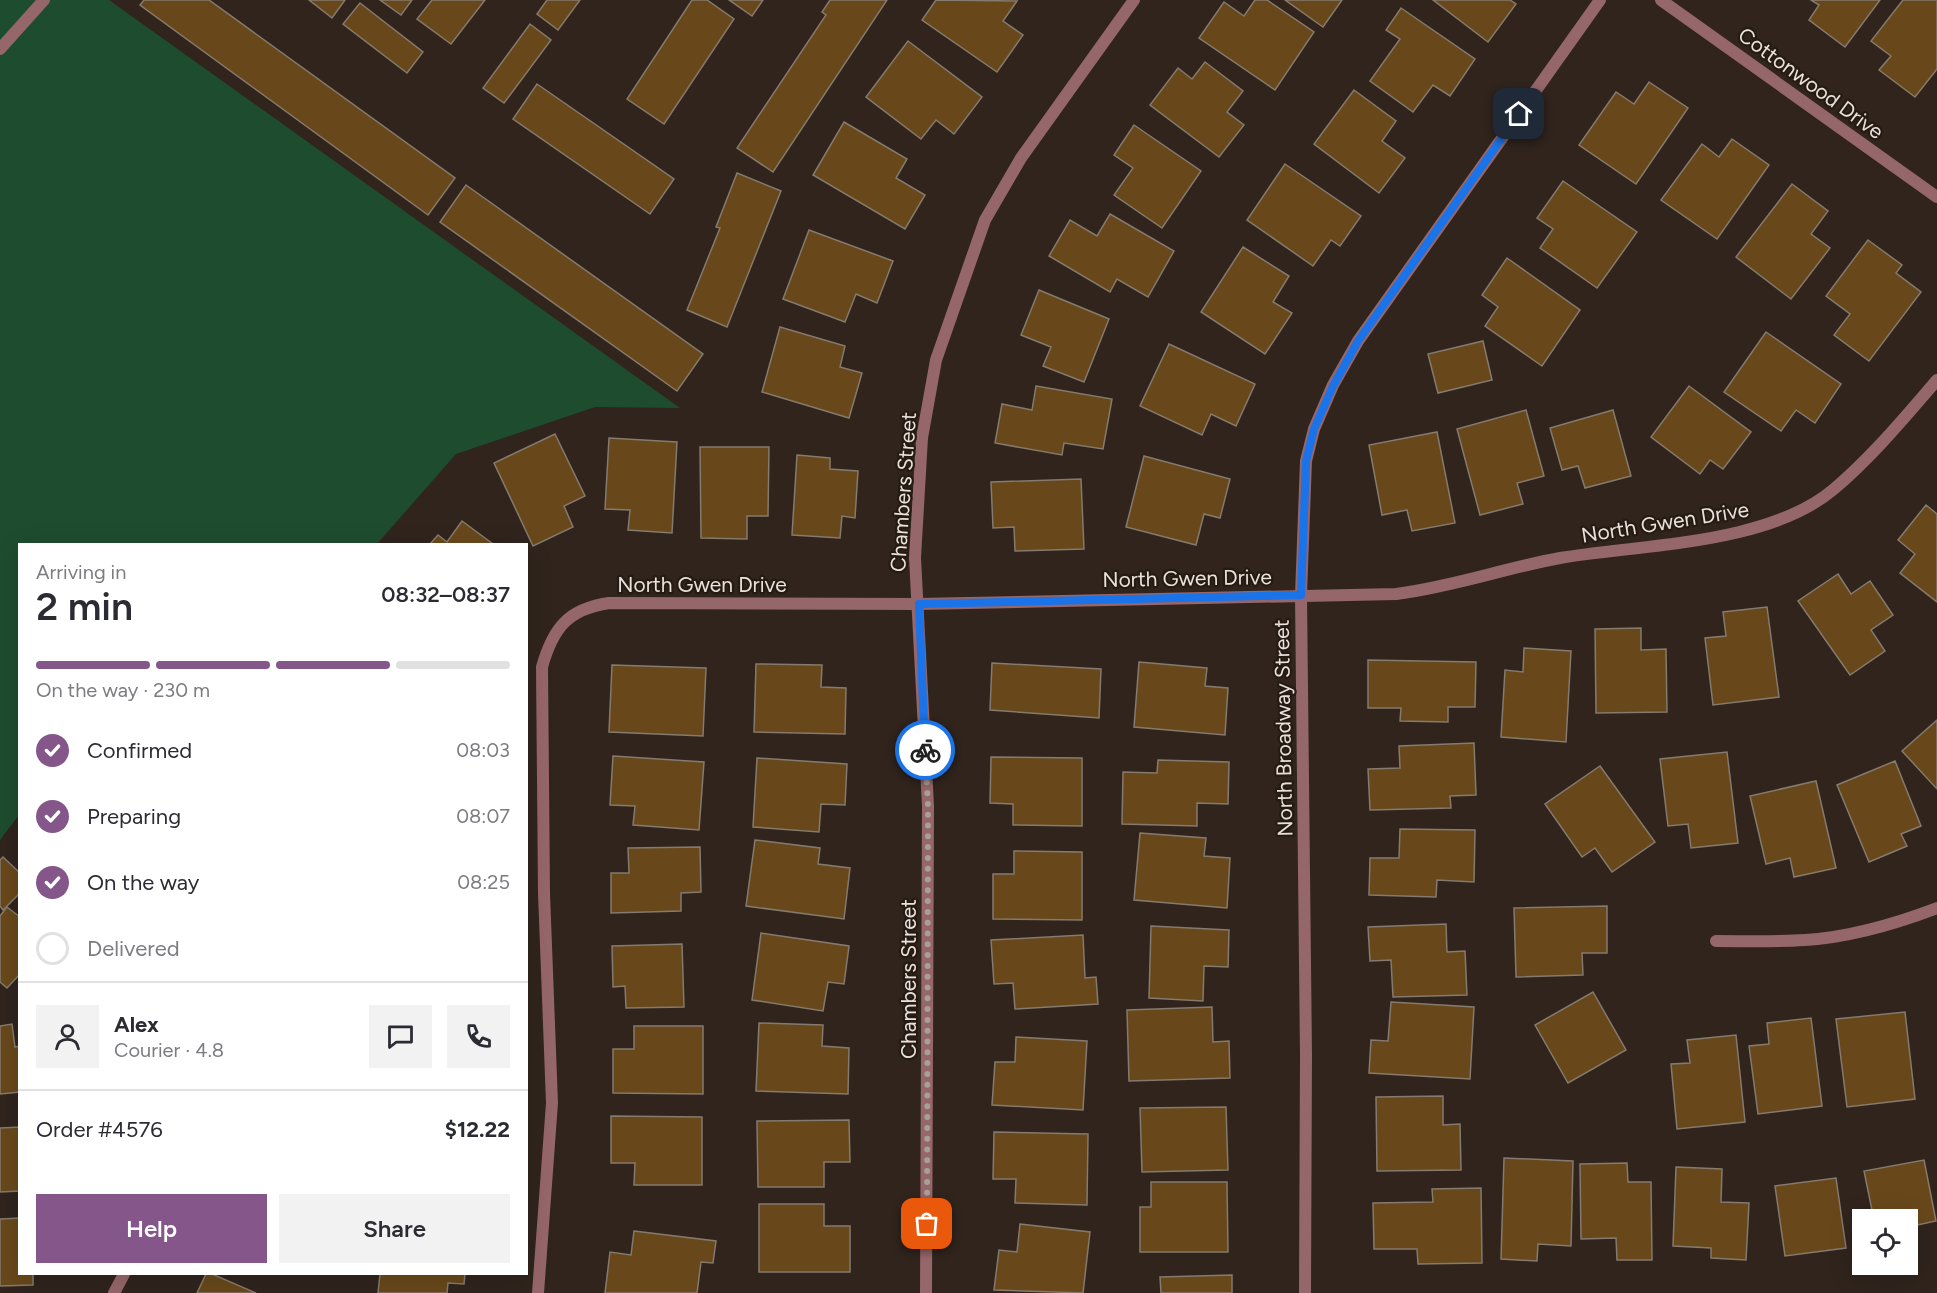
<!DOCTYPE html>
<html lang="en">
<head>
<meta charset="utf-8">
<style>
  body { margin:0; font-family:Figtree,sans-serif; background:#f2f2f3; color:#2b2b33; height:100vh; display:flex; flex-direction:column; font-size:22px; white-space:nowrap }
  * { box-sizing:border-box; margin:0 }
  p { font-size:20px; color:#7c7c81 }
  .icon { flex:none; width:33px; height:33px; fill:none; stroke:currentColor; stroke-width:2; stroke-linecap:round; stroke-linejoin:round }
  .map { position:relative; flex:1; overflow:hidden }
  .drawer { position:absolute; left:18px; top:543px; width:510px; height:732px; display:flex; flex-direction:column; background:#fff; border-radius:0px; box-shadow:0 6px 24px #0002 }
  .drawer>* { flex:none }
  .buttons { position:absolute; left:1852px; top:1209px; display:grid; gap:12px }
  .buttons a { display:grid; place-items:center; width:66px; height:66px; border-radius:0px; background:#fff; box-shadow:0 6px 24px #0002; font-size:30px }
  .pin { position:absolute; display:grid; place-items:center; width:51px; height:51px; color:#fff; margin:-26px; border-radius:12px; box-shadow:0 3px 9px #0006 }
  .courier { position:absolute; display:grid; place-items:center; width:60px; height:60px; margin:-30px; border:4px solid #1a73e8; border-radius:50%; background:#fff; color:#222; box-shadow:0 2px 8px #0007 }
  .summary em { font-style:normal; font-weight:600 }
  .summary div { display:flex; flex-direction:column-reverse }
  .summary { display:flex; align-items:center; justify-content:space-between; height:102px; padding:0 18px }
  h1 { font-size:39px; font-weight:600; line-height:45px }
  .bar { display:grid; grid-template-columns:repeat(4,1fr); gap:9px 6px; align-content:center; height:72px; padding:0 18px }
  .bar i { height:8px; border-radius:4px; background:#e1e1e2 }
  .bar .on { background:#84568a }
  .bar p { grid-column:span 4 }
  .line { display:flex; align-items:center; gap:15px; padding:0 18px; border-top:2px solid #e1e1e2 }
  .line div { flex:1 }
  .round { display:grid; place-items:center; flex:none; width:63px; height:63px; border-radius:0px; background:#f2f2f3 }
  ol { padding:0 18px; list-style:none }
  li { display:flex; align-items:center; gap:18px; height:66px }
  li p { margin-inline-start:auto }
  li .icon { padding:6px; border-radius:50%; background:#84568a; color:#fff; stroke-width:4 }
  li:last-child { color:#7c7c81 }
  li i { width:33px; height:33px; border:3px solid #e1e1e2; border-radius:50% }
  .cta { display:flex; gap:12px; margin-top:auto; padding:12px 18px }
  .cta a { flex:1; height:69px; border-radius:0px; background:#84568a; color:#fff; font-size:24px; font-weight:600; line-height:69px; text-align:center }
  .cta a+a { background:#f2f2f3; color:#2b2b33 }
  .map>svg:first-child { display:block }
  .green { fill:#1e4c2e }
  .building { fill:#68481b; stroke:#847a6d; stroke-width:1.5 }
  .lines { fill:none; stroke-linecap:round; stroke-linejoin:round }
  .street { stroke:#95666a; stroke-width:12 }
  .done { stroke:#a89f99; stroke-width:6; stroke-dasharray:0 10.8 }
  .route { stroke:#1a73e8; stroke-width:8 }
  .labels { text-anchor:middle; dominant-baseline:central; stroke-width:4.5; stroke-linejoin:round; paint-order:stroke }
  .street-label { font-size:21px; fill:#e9e1dc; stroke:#261b13 }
</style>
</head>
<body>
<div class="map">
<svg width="1937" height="1293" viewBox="0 0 1937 1293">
  <rect width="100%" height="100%" fill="#30241d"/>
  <!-- green -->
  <path class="green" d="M 0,0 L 109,0 L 680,408 L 595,407 L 456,454 L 377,544 L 20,544 L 19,815 L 0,840 Z"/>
  <!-- building -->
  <g class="building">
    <path d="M 144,0 L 209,0 L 455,178 L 428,215 L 140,5 Z"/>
    <path d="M 309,0 L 345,0 L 332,18 Z"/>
    <path d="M 380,0 L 412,0 L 401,15 Z"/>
    <path d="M 432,0 L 485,0 L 451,44 L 417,19 Z"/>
    <path d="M 547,0 L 580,0 L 558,30 L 537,14 Z"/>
    <path d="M 692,0 L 707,0 L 734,19 L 664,124 L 627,99 Z"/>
    <path d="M 729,0 L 763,0 L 752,16 Z"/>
    <path d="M 830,0 L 887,0 L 773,172 L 737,148 L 826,15 L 822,12 Z"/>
    <path d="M 936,0 L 1017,1 L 1003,21 L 1023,35 L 997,72 L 922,20 Z"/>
    <path d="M 1255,0 L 1267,0 L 1314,32 L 1275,90 L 1199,38 L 1224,2 L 1244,16 Z"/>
    <path d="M 1285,0 L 1342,0 L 1323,27 Z"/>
    <path d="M 1433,0 L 1510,0 L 1516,4 L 1488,42 Z"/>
    <path d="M 1811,0 L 1880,0 L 1845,47 L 1809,20 L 1819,5 Z"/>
    <path d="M 1903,0 L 1937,0 L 1937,69 L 1915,97 L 1879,70 L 1891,56 L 1871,41 Z"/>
    <path d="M 360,3 L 423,52 L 407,73 L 343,24 Z"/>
    <path d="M 1401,8 L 1475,59 L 1450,96 L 1433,85 L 1413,112 L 1370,81 L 1400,39 L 1386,30 Z"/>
    <path d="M 530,24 L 551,40 L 504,103 L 483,88 Z"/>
    <path d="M 908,41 L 982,97 L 954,134 L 936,120 L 921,139 L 866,97 Z"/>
    <path d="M 1205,62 L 1243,91 L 1227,112 L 1244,125 L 1219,157 L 1150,105 L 1178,68 L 1192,79 Z"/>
    <path d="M 1649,82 L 1688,108 L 1636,184 L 1579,145 L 1616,92 L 1634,104 Z"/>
    <path d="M 537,84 L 674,179 L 650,214 L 513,119 Z"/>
    <path d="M 1354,90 L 1396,121 L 1382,141 L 1405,158 L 1379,193 L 1314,144 Z"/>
    <path d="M 844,122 L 907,159 L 896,178 L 925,195 L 905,229 L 813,175 Z"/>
    <path d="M 1134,125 L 1201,171 L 1162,228 L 1114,195 L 1133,168 L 1114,155 Z"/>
    <path d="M 1732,139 L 1769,165 L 1717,239 L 1661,200 L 1702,144 L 1719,157 Z"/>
    <path d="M 1285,164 L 1361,216 L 1340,246 L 1331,240 L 1313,266 L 1247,220 Z"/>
    <path d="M 737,173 L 781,191 L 727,327 L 687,310 L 720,228 L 716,227 Z"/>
    <path d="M 1563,181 L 1637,232 L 1597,288 L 1540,248 L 1553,229 L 1537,218 Z"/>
    <path d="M 1792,184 L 1828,211 L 1811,234 L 1830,248 L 1791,299 L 1736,257 Z"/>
    <path d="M 466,185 L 703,354 L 677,391 L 440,222 Z"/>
    <path d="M 1110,214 L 1174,251 L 1148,297 L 1117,279 L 1110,292 L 1049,256 L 1070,220 L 1097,236 Z"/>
    <path d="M 809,230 L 893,261 L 877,303 L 856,294 L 845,322 L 783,299 Z"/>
    <path d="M 1868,240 L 1902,265 L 1896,273 L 1921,292 L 1869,361 L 1834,335 L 1850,314 L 1826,296 Z"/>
    <path d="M 1243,247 L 1289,276 L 1273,302 L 1292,313 L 1265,354 L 1201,312 Z"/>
    <path d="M 1507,258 L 1580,310 L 1542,366 L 1485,326 L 1498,307 L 1482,295 Z"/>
    <path d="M 1039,290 L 1109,319 L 1084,382 L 1043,366 L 1051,347 L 1021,335 Z"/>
    <path d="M 780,327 L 845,346 L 840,367 L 862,373 L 849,418 L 762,392 Z"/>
    <path d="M 1766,332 L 1841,384 L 1815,423 L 1796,410 L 1781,431 L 1724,392 Z"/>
    <path d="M 1483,341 L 1492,380 L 1438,393 L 1428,354 Z"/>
    <path d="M 1169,344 L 1255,384 L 1236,426 L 1211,414 L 1202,435 L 1140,406 Z"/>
    <path d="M 1036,386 L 1112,399 L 1103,449 L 1064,443 L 1062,455 L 995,443 L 1002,404 L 1032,410 Z"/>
    <path d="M 1689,386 L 1751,432 L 1723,469 L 1710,460 L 1700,474 L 1651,437 Z"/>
    <path d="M 1526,410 L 1544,476 L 1517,483 L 1523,504 L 1480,515 L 1457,429 Z"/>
    <path d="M 1613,410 L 1631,476 L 1585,488 L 1578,466 L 1562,470 L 1550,428 Z"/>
    <path d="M 1437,432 L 1455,523 L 1412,531 L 1407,510 L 1382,515 L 1369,445 Z"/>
    <path d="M 555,434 L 585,496 L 564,506 L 573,527 L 533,546 L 494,463 Z"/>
    <path d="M 609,438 L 677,442 L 672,533 L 628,530 L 630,510 L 605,509 Z"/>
    <path d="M 700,447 L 769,447 L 768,516 L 747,516 L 747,539 L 701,538 Z"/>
    <path d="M 797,455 L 830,458 L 830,469 L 858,471 L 855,518 L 842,516 L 840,538 L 792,535 Z"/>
    <path d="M 1144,456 L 1230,479 L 1220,518 L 1204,514 L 1196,545 L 1126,527 Z"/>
    <path d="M 1081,479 L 1084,549 L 1015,551 L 1014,527 L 993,528 L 991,482 Z"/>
    <path d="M 1926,505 L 1937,514 L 1937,602 L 1900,573 L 1915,554 L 1898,540 Z"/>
    <path d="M 462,521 L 493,544 L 430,544 L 438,535 L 447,542 Z"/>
    <path d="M 1838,574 L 1851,594 L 1870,581 L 1893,615 L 1871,630 L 1885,651 L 1850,675 L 1798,601 Z"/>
    <path d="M 1767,607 L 1779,697 L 1713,705 L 1705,638 L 1726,636 L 1723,612 Z"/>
    <path d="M 1641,628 L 1641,650 L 1666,649 L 1667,712 L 1596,713 L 1595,629 Z"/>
    <path d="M 1524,648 L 1571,651 L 1566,742 L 1501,737 L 1505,670 L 1523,672 Z"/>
    <path d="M 1368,660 L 1476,662 L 1475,707 L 1448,707 L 1448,722 L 1400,721 L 1401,708 L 1368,708 Z"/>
    <path d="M 1139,662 L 1207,668 L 1205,686 L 1228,688 L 1225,735 L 1134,727 Z"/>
    <path d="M 992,663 L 1101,669 L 1099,718 L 990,710 Z"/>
    <path d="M 756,664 L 822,665 L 821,687 L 846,688 L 845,734 L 754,732 Z"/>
    <path d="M 612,665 L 706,668 L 703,736 L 609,732 Z"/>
    <path d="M 1937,720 L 1937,789 L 1902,751 Z"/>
    <path d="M 1474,743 L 1476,795 L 1450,796 L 1451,808 L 1370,810 L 1368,769 L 1400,768 L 1399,746 Z"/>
    <path d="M 1727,752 L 1738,843 L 1691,848 L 1688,824 L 1668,826 L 1660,759 Z"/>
    <path d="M 613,756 L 704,762 L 699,830 L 633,825 L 635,806 L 610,805 Z"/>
    <path d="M 991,757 L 1082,758 L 1082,826 L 1013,825 L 1013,804 L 990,803 Z"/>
    <path d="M 757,758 L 847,764 L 845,805 L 821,804 L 819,832 L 753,827 Z"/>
    <path d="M 1158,760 L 1229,762 L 1228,804 L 1197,803 L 1197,826 L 1122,824 L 1123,772 L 1157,773 Z"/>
    <path d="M 1895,761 L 1921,826 L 1901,834 L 1907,846 L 1869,862 L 1837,785 Z"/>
    <path d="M 1600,766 L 1655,842 L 1612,872 L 1595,848 L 1582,857 L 1545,804 Z"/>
    <path d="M 1816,781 L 1836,868 L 1794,877 L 1790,858 L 1766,864 L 1750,796 Z"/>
    <path d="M 1400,829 L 1475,830 L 1474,882 L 1437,880 L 1436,897 L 1369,895 L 1370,858 L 1399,858 Z"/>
    <path d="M 1140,833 L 1206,838 L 1204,856 L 1230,858 L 1227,908 L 1134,900 Z"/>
    <path d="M 755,840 L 820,848 L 818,864 L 850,868 L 844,919 L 746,906 Z"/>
    <path d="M 700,847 L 701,892 L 681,893 L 681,911 L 611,913 L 611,873 L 629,873 L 628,848 Z"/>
    <path d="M 1014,851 L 1082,852 L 1082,920 L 993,919 L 993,874 L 1014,874 Z"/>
    <path d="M 3,857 L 20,873 L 20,893 L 3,910 L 0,906 L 0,860 Z"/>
    <path d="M 1607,906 L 1607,953 L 1582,953 L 1583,975 L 1516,977 L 1514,908 Z"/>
    <path d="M 7,907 L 20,917 L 20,974 L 7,988 L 0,982 L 0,916 Z"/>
    <path d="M 1446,924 L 1447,952 L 1465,951 L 1467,995 L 1393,997 L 1391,960 L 1370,961 L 1368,927 Z"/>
    <path d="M 1151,926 L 1229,930 L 1228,967 L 1204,966 L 1203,1001 L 1149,998 Z"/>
    <path d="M 761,933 L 849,946 L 844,984 L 828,982 L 823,1011 L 752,1000 Z"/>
    <path d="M 1083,935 L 1085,978 L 1096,977 L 1098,1004 L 1015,1009 L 1013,983 L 994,984 L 991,940 Z"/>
    <path d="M 682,944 L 684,1007 L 626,1008 L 625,986 L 613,987 L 612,946 Z"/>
    <path d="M 1593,992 L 1626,1050 L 1568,1083 L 1535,1025 Z"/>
    <path d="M 1391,1002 L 1474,1007 L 1470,1079 L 1369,1073 L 1371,1040 L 1388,1041 Z"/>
    <path d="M 1212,1007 L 1213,1042 L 1229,1041 L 1230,1078 L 1129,1081 L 1127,1010 Z"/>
    <path d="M 1905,1012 L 1915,1099 L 1847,1107 L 1836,1019 Z"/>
    <path d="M 1811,1018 L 1822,1106 L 1758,1114 L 1749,1046 L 1769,1044 L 1767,1023 Z"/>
    <path d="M 759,1023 L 823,1025 L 822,1046 L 849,1048 L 848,1094 L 756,1091 Z"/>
    <path d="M 12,1024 L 15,1047 L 20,1046 L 20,1092 L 0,1094 L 0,1026 Z"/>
    <path d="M 634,1026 L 703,1026 L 703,1094 L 613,1093 L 613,1049 L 634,1049 Z"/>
    <path d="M 1736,1035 L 1745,1122 L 1677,1129 L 1671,1064 L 1690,1063 L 1687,1040 Z"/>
    <path d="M 1016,1037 L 1087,1041 L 1083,1110 L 992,1105 L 995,1062 L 1015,1062 Z"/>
    <path d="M 1443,1096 L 1443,1125 L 1460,1124 L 1461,1170 L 1377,1171 L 1376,1097 Z"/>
    <path d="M 1226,1107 L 1228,1170 L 1142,1172 L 1140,1108 Z"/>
    <path d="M 611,1116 L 702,1117 L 702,1185 L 634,1185 L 635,1163 L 611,1163 Z"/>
    <path d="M 849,1120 L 850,1162 L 824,1162 L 824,1187 L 758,1187 L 757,1121 Z"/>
    <path d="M 20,1127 L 20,1191 L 0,1192 L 0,1128 Z"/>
    <path d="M 994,1132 L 1088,1134 L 1087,1205 L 1015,1203 L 1016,1179 L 993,1179 Z"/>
    <path d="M 1504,1158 L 1573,1161 L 1571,1246 L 1538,1244 L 1537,1261 L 1501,1259 Z"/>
    <path d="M 1924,1160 L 1936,1221 L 1908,1227 L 1908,1220 L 1874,1220 L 1864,1171 Z"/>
    <path d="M 1627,1163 L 1628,1182 L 1651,1182 L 1652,1260 L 1617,1260 L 1616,1238 L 1581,1239 L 1580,1164 Z"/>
    <path d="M 1676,1167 L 1722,1169 L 1721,1202 L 1749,1203 L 1746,1260 L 1711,1258 L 1711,1248 L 1673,1246 Z"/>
    <path d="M 1836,1178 L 1846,1248 L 1785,1256 L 1775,1186 Z"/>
    <path d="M 1151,1182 L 1227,1182 L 1228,1252 L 1140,1252 L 1140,1207 L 1151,1207 Z"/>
    <path d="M 1481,1188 L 1482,1263 L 1418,1264 L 1417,1249 L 1374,1249 L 1373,1203 L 1433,1202 L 1432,1189 Z"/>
    <path d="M 759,1204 L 824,1204 L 824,1226 L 850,1226 L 850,1272 L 759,1272 Z"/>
    <path d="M 20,1218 L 20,1274 L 33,1274 L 33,1285 L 0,1286 L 0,1219 Z"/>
    <path d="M 1020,1224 L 1090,1232 L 1083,1293 L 994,1290 L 999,1250 L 1017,1252 Z"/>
    <path d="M 634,1231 L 716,1241 L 713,1263 L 701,1262 L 697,1293 L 605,1293 L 610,1252 L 631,1255 Z"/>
    <path d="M 206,1274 L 212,1274 L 256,1293 L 197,1293 Z"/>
    <path d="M 380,1274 L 465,1274 L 464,1284 L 448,1283 L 447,1293 L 378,1293 Z"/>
    <path d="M 1232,1275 L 1232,1293 L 1161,1293 L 1160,1277 Z"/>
  </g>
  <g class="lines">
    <!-- street -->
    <g class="street">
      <path d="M 1661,0 L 1937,197"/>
      <path d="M 0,49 L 44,0"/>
      <path d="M 1716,941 C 1746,941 1776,942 1805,940 C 1851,937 1895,924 1937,908"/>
      <path d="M 114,1293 L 124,1274"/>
      <path d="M 538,1293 L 552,1103 L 544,893 L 542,667 C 553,628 568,609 609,603 L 919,604 L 1396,594 C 1452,587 1505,568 1560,558 C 1643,544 1768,545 1834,489 C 1872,457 1905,417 1937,380"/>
      <path d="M 926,1293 L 928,806 L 915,558 L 922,438 L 936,360 L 985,220 L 1021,158 L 1134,0"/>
      <path d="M 1305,1293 L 1306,1055 L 1301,595 L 1306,461 L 1314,429 L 1333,385 L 1358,341 L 1600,0"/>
    </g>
  </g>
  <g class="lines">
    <!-- done -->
    <path class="done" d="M 925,750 L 928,806 L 927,1224"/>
    <!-- route -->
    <path class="route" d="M 925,750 L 919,604 L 1301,595 L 1306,461 L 1314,429 L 1333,386 L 1358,341 L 1519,114"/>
  </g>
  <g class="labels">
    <!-- street labels -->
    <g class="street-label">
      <text transform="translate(1811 83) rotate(36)">Cottonwood Drive</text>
      <text transform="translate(903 492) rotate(-86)">Chambers Street</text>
      <text transform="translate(1665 522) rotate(-9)">North Gwen Drive</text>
      <text transform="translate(1187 578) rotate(-1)">North Gwen Drive</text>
      <text x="702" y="584">North Gwen Drive</text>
      <text transform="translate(1283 728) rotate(-91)">North Broadway Street</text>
      <text transform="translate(908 979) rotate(-90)">Chambers Street</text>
    </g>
  </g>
</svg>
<div class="buttons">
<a><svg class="icon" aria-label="locate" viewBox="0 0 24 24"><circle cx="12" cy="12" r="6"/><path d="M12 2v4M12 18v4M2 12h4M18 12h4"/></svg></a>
</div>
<div class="pin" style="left:927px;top:1224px;background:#ea580c"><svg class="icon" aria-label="bag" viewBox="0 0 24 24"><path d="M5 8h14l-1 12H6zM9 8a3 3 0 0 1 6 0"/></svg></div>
<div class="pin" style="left:1519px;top:114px;background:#1f2937"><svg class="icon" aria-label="home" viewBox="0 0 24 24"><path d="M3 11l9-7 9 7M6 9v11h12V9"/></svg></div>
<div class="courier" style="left:925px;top:750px"><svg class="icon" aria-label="bike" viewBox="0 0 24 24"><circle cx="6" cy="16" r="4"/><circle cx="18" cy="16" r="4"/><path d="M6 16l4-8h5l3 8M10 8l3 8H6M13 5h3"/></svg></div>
<section class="drawer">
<div class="summary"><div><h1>2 min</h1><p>Arriving in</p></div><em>08:32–08:37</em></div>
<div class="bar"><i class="on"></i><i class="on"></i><i class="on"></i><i></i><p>On the way · 230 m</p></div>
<ol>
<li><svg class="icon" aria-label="check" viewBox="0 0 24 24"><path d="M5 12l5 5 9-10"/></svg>Confirmed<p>08:03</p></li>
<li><svg class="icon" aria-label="check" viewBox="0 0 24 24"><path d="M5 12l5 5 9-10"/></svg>Preparing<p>08:07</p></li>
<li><svg class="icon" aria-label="check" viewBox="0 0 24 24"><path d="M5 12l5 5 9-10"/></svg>On the way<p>08:25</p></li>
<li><i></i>Delivered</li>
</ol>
<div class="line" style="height:108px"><a class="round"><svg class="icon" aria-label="person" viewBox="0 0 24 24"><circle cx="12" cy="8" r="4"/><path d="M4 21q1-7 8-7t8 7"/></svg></a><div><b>Alex</b><p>Courier · 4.8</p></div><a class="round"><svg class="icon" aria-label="chat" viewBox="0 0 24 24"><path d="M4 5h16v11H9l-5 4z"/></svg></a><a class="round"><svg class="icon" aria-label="phone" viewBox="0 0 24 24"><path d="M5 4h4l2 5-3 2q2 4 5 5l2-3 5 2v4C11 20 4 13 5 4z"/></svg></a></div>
<div class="line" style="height:78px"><div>Order #4576</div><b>$12.22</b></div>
<div class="cta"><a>Help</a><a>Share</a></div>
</section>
</div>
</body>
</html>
